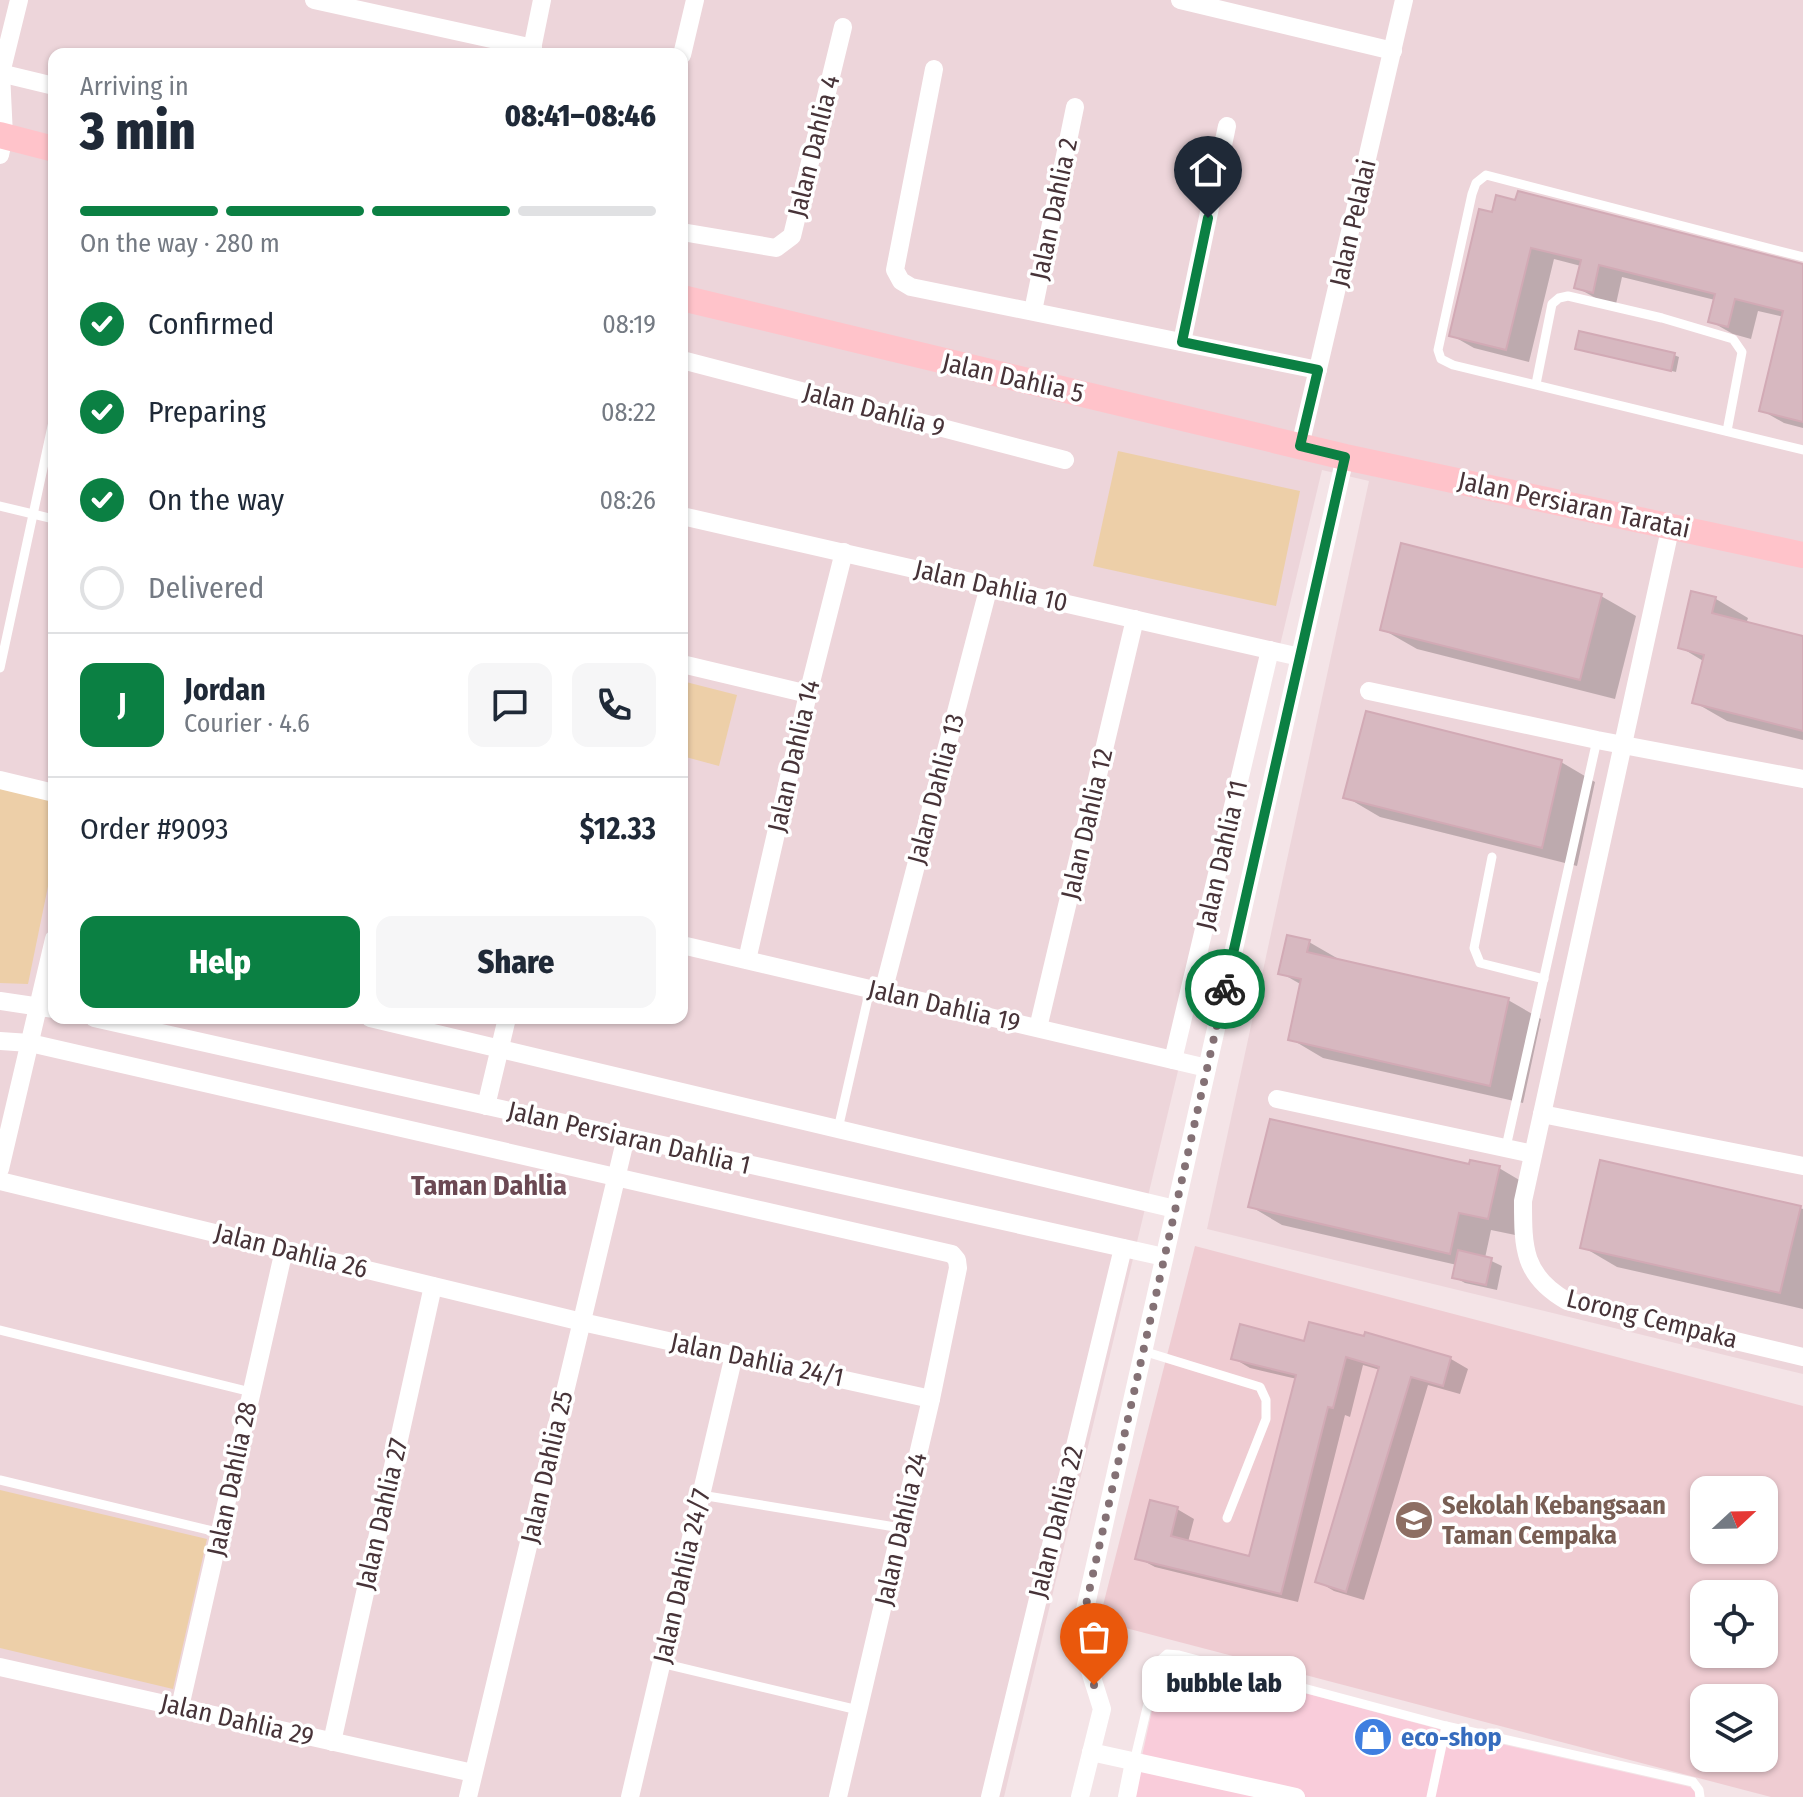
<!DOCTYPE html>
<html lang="en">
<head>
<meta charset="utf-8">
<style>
  body { margin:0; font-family:"Fira Sans Condensed",sans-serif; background:#f6f6f7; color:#1f2937; height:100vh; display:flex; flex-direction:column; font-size:30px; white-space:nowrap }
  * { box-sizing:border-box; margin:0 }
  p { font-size:26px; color:#747a83 }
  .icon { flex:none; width:44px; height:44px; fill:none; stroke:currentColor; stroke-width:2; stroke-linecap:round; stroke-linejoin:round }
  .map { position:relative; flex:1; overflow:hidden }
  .sheet { position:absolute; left:48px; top:48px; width:640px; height:976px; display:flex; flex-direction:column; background:#fff; border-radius:16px; box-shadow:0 2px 6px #0004 }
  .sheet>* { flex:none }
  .needle { width:52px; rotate:68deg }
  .controls { position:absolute; left:1690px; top:1476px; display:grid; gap:16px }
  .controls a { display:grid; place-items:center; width:88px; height:88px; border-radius:16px; background:#fff; box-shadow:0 2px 6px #0004; font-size:40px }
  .pin { position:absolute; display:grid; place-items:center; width:68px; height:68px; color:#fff; margin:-82px -34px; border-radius:50% 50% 50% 0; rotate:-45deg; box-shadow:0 0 8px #0007 }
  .pin .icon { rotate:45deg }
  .courier { position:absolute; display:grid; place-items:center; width:80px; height:80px; margin:-40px; border:6px solid #0b8043; border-radius:50%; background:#fff; color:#222; box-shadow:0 2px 10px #0007 }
  .bubble { position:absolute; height:56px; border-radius:16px; background:#fff; box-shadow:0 2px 6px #0004; font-size:26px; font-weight:800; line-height:56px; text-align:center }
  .summary em { font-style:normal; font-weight:800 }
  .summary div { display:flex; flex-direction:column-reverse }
  .summary { display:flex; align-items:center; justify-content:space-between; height:136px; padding:0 32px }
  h1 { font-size:52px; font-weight:800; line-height:60px }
  .bar { display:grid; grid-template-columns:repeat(4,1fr); gap:12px 8px; align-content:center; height:96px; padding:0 32px }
  .bar i { height:10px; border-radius:6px; background:#e0e1e3 }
  .bar .active { background:#0b8043 }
  .bar p { grid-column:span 4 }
  .line { display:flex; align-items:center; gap:20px; padding:0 32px; border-top:2px solid #e0e1e3 }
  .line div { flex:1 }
  .round { display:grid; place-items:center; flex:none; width:84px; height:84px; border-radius:16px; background:#f6f6f7 }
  ol { padding:0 32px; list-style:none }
  li { display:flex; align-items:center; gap:24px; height:88px }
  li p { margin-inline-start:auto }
  li .icon { padding:8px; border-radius:50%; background:#0b8043; color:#fff; stroke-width:4 }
  li:last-child { color:#747a83 }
  li i { width:44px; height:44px; border:4px solid #e0e1e3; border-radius:50% }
  .action { display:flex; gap:16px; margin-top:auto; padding:16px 32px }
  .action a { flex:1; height:92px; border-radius:16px; background:#0b8043; color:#fff; font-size:32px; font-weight:800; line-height:92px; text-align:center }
  .action a+a { background:#f6f6f7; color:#1f2937 }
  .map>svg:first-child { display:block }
  .residential { fill:#edd5da; fill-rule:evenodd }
  .commercial { fill:#f9ccda }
  .education { fill:#efccd2; fill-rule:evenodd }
  .green { fill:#edcfa8 }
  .shadow { fill:#0003 }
  .building { fill:#d7b8c0; stroke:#d2aab5; stroke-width:2 }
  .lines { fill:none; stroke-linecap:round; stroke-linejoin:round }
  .lane { stroke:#fff; stroke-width:9 }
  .street { stroke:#fff; stroke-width:18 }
  .secondary { stroke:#ffc3ca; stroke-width:26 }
  .done { stroke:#847175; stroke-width:8; stroke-dasharray:0 14.4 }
  .route { stroke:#0b8043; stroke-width:10 }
  .labels { text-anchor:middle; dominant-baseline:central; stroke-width:7; stroke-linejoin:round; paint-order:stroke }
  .street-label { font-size:26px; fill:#473338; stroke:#fff }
  .education-label { font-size:26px; font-weight:bold; fill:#785e54; stroke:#fff; text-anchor:start }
  .shop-label { font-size:26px; font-weight:bold; fill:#366cbe; stroke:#fff; text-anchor:start }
  .neighbourhood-label { font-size:28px; font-weight:bold; fill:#6b4953; stroke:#fff }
</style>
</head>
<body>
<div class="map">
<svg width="1803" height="1797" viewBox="0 0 1803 1797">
  <rect width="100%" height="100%" fill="#f4e4e7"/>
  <!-- residential -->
  <path class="residential" d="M 0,0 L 1803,0 L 1803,1374 L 1207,1229 L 1369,481 L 1322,470 L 1004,1797 L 0,1797 ZM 54,54 L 682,54 L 682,1018 L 54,1018 Z"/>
  <!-- commercial -->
  <path class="commercial" d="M 1169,1660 L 1181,1660 L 1457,1734 L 1690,1787 L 1695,1791 L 1695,1797 L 1133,1797 L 1162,1665 Z"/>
  <!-- education -->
  <path class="education" d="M 1195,1246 L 1803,1406 L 1803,1797 L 1771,1797 L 1099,1621 ZM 1704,1490 L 1764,1490 L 1764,1550 L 1704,1550 ZM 1704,1594 L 1764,1594 L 1764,1654 L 1704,1654 ZM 1704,1698 L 1764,1698 L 1764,1758 L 1704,1758 Z"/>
  <!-- green -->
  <g class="green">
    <path d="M 1118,451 L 1300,491 L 1276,606 L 1093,566 Z"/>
    <path d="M 682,681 L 737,695 L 719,766 L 682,756 Z"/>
    <path d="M 0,787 L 54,800 L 54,857 L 28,984 L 0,983 Z"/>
    <path d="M 0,1490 L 207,1539 L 173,1689 L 0,1648 Z"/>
  </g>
  <!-- shadow -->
  <g class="shadow">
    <path d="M 1480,212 L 1803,266 L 1803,428 L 1784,423 L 1761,410 L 1784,317 L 1758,311 L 1751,339 L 1733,334 L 1710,321 L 1715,300 L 1622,277 L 1616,304 L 1599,300 L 1576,287 L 1581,266 L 1554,259 L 1529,362 L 1474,348 L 1451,335 Z"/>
    <path d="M 1577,348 L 1674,355 L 1679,357 L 1676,372 Z"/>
    <path d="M 1693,594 L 1716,599 L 1748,618 L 1746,624 L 1803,638 L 1803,740 L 1727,721 L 1694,702 L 1705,662 L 1680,647 Z"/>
    <path d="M 1601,596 L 1636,616 L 1615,699 L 1417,649 L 1382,629 Z"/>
    <path d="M 1561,762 L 1595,782 L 1577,866 L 1380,817 L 1346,797 Z"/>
    <path d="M 1309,942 L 1342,961 L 1508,1000 L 1541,1019 L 1523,1103 L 1323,1058 L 1291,1039 L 1302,985 L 1281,973 Z"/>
    <path d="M 1471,1167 L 1499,1168 L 1531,1187 L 1520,1236 L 1491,1230 L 1485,1258 L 1502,1266 L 1497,1290 L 1465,1283 L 1454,1277 L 1457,1265 L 1282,1225 L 1250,1206 Z"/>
    <path d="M 1800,1208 L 1803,1209 L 1803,1309 L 1617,1267 L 1583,1247 Z"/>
    <path d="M 1366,1334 L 1451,1359 L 1468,1369 L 1460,1394 L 1428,1385 L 1364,1600 L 1334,1591 L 1317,1581 L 1380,1370 L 1363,1365 L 1350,1417 L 1345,1415 L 1298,1602 L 1155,1567 L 1138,1558 L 1177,1509 L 1194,1519 L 1188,1542 L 1251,1558 L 1297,1379 L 1250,1368 L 1233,1358 L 1306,1344 L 1365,1338 Z"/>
  </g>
  <!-- building -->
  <g class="building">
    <path d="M 1518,191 L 1803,264 L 1803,422 L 1759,411 L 1783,311 L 1735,299 L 1728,327 L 1708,322 L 1715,294 L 1599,265 L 1593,293 L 1574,288 L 1581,260 L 1531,248 L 1506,350 L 1449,336 L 1479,209 L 1492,212 L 1496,195 L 1515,200 Z"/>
    <path d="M 1579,331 L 1675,353 L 1671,371 L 1575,349 Z"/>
    <path d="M 1401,543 L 1602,594 L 1580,680 L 1380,630 Z"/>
    <path d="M 1691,591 L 1716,597 L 1712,613 L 1803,636 L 1803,731 L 1692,703 L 1704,655 L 1678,648 Z"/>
    <path d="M 1366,711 L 1562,760 L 1542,848 L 1343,798 Z"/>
    <path d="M 1287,935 L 1310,940 L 1307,952 L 1509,998 L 1490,1086 L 1288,1040 L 1301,979 L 1278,974 Z"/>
    <path d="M 1270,1119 L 1469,1164 L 1470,1160 L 1500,1166 L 1488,1219 L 1459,1213 L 1450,1254 L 1248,1207 Z"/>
    <path d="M 1600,1160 L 1801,1206 L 1780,1293 L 1580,1248 Z"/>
    <path d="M 1458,1250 L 1492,1258 L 1486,1285 L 1452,1278 Z"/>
    <path d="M 1309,1322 L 1364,1336 L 1365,1332 L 1451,1357 L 1443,1386 L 1411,1377 L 1346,1592 L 1315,1582 L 1379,1367 L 1346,1357 L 1333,1408 L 1328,1407 L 1281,1594 L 1135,1559 L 1150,1500 L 1178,1507 L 1171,1536 L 1249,1556 L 1296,1375 L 1231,1359 L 1240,1324 L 1304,1341 Z"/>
  </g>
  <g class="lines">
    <!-- lane -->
    <g class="lane">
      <path d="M 1803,257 L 1486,175 L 1476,183 L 1472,194 L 1438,350 L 1441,359 L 1453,365 L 1803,450"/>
      <path d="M 1536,384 L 1552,304 L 1559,298 L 1568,296 L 1662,318 L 1733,339 L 1742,352 L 1727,431"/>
      <path d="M 0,506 L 54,519"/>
      <path d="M 0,668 L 54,417"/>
      <path d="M 1492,857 L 1474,948 L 1480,963 L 1544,979"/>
      <path d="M 838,1129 L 870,989"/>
      <path d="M 1506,1147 L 1597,740"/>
      <path d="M 0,1330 L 251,1392"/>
      <path d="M 1143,1351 L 1260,1387 L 1266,1400 L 1266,1419 L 1227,1518"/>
      <path d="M 0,1480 L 221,1533"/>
      <path d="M 701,1495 L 901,1528"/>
      <path d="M 661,1663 L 858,1710"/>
      <path d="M 1134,1762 L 1158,1662 L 1167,1654 L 1179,1655 L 1446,1726 L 1693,1782 L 1699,1790 L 1700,1797"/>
      <path d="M 1431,1797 L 1446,1726"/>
    </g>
    <!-- street -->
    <g class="street">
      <path d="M 314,0 L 533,48"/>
      <path d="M 1180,0 L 1393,51"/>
      <path d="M 531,54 L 542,0"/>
      <path d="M 682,55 L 695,0"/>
      <path d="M 934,69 L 895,270 L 901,281 L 911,287 L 1318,370"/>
      <path d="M 0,73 L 54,86"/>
      <path d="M 0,155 L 4,136 L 1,73 L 19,0"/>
      <path d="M 682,232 L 776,248 L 792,236 L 843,27"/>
      <path d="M 1033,311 L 1075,107"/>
      <path d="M 1182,342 L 1227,126"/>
      <path d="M 682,360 L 1065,460"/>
      <path d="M 1300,446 L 1404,0"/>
      <path d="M 682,516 L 1300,657"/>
      <path d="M 1671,525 L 1523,1201 C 1523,1248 1523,1276 1567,1301 L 1803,1357"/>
      <path d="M 682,664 L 808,694"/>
      <path d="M 1369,691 L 1597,740 L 1803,779"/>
      <path d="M 0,780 L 54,793"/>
      <path d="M 682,945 L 1207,1068"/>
      <path d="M 747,960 L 808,694 L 844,552"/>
      <path d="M 883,992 L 989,586"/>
      <path d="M 0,1001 L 54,1009"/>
      <path d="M 94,1018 L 1164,1257"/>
      <path d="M 370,1018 L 1175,1209"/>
      <path d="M 1038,1028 L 1135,619"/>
      <path d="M 0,1041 L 30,1043 L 952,1254 L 957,1260 L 958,1268 L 931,1399 L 838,1797"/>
      <path d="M 1173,1060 L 1270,650"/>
      <path d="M 1277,1099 L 1533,1154"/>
      <path d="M 486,1106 L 507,1018"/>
      <path d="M 1542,1114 L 1803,1166"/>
      <path d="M 0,1169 L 54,939"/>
      <path d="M 0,1181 L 582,1322 L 931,1399"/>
      <path d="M 0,1667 L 473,1773"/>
      <path d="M 180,1707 L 284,1250"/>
      <path d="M 332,1742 L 433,1286"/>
      <path d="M 1091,1752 L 1296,1797"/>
      <path d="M 468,1797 L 626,1137"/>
      <path d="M 630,1797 L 734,1355"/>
      <path d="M 990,1797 L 1123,1248"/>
      <path d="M 1080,1797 L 1102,1709 L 1079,1636 L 1345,457"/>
      <path d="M 1127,1797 L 1134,1762"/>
    </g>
    <!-- secondary -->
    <g class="secondary">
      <path d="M 0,135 L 54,149"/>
      <path d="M 682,298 L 1345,457 L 1803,555"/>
    </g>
  </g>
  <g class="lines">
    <!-- done -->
    <path class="done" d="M 1094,1685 L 1079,1636 L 1225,989"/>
    <!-- route -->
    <path class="route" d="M 1208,218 L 1182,342 L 1318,370 L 1300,446 L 1345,457 L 1225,989"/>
  </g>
  <!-- icons -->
  <defs>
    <g id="school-disc" transform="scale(2)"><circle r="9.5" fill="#8d6e63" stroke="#fff"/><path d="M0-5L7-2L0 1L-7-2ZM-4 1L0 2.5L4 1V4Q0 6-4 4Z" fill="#fff"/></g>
    <g id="shop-disc" transform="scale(2)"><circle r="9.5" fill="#3f7fe0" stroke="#fff"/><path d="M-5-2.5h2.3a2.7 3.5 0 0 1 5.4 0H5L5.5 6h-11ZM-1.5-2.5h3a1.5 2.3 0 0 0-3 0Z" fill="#fff"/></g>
  </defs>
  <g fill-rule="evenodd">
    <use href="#school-disc" x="1414" y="1520"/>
    <use href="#shop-disc" x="1373" y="1737"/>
  </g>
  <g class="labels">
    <!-- street labels -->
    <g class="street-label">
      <text transform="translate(814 146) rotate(-76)">Jalan Dahlia 4</text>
      <text transform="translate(1054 209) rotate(-78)">Jalan Dahlia 2</text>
      <text transform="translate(1353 223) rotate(-77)">Jalan Pelalai</text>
      <text transform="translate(1013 378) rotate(13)">Jalan Dahlia 5</text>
      <text transform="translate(874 410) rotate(15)">Jalan Dahlia 9</text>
      <text transform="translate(1574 505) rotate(12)">Jalan Persiaran Taratai</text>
      <text transform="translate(991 586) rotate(13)">Jalan Dahlia 10</text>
      <text transform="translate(794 756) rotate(-77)">Jalan Dahlia 14</text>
      <text transform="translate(936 789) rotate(-75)">Jalan Dahlia 13</text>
      <text transform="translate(1087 824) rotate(-77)">Jalan Dahlia 12</text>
      <text transform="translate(1222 855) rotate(-77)">Jalan Dahlia 11</text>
      <text transform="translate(944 1006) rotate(13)">Jalan Dahlia 19</text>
      <text transform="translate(629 1138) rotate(13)">Jalan Persiaran Dahlia 1</text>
      <text transform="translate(291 1251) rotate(14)">Jalan Dahlia 26</text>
      <text transform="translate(1652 1319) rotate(14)">Lorong Cempaka</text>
      <text transform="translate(757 1360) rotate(12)">Jalan Dahlia 24/1</text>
      <text transform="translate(547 1467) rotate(-77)">Jalan Dahlia 25</text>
      <text transform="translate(232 1479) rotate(-78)">Jalan Dahlia 28</text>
      <text transform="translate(382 1514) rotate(-77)">Jalan Dahlia 27</text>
      <text transform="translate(1056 1522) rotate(-76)">Jalan Dahlia 22</text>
      <text transform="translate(901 1529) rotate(-77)">Jalan Dahlia 24</text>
      <text transform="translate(682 1576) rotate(-77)">Jalan Dahlia 24/7</text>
      <text transform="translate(237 1720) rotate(13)">Jalan Dahlia 29</text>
    </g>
    <!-- education labels -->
    <g class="education-label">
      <text x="1442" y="1505">Sekolah Kebangsaan<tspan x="1442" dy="30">Taman Cempaka</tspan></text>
    </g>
    <!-- shop labels -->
    <g class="shop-label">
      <text x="1401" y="1737">eco-shop</text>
    </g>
    <!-- neighbourhood labels -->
    <g class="neighbourhood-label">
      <text x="489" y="1185">Taman Dahlia</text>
    </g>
  </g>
</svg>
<div class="controls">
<a><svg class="needle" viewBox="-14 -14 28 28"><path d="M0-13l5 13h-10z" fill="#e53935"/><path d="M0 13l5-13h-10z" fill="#747a83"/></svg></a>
<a><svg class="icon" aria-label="locate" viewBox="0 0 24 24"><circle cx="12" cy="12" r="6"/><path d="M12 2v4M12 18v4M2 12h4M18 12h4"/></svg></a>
<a><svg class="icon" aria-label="layers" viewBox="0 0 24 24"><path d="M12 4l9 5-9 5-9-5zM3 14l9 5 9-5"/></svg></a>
</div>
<div class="pin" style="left:1094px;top:1685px;background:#ea580c"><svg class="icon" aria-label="bag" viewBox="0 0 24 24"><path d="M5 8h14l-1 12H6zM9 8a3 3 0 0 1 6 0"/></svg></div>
<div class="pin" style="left:1208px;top:218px;background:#1f2937"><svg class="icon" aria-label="home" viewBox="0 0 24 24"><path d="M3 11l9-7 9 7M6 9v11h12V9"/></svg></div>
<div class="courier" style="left:1225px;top:989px"><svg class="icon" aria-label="bike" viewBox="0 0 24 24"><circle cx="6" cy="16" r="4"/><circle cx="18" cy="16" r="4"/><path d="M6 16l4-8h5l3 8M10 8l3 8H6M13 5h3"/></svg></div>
<div class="bubble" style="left:1142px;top:1656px;width:164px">bubble lab</div>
<section class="sheet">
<div class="summary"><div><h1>3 min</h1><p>Arriving in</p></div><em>08:41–08:46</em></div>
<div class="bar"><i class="active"></i><i class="active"></i><i class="active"></i><i></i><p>On the way · 280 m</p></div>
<ol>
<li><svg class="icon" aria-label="check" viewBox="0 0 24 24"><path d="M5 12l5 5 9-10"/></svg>Confirmed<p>08:19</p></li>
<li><svg class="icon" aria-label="check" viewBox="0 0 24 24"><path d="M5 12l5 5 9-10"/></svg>Preparing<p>08:22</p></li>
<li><svg class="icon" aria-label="check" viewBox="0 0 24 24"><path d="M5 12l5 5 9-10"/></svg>On the way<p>08:26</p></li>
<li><i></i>Delivered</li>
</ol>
<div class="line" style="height:144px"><b class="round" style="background:#0b8043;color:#fff">J</b><div><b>Jordan</b><p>Courier · 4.6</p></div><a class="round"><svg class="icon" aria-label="chat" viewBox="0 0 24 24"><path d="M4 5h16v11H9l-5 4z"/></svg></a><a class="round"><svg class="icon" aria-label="phone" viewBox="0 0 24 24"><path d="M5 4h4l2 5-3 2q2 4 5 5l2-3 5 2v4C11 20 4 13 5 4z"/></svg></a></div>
<div class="line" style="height:104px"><div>Order #9093</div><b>$12.33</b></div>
<div class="action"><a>Help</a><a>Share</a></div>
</section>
</div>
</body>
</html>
